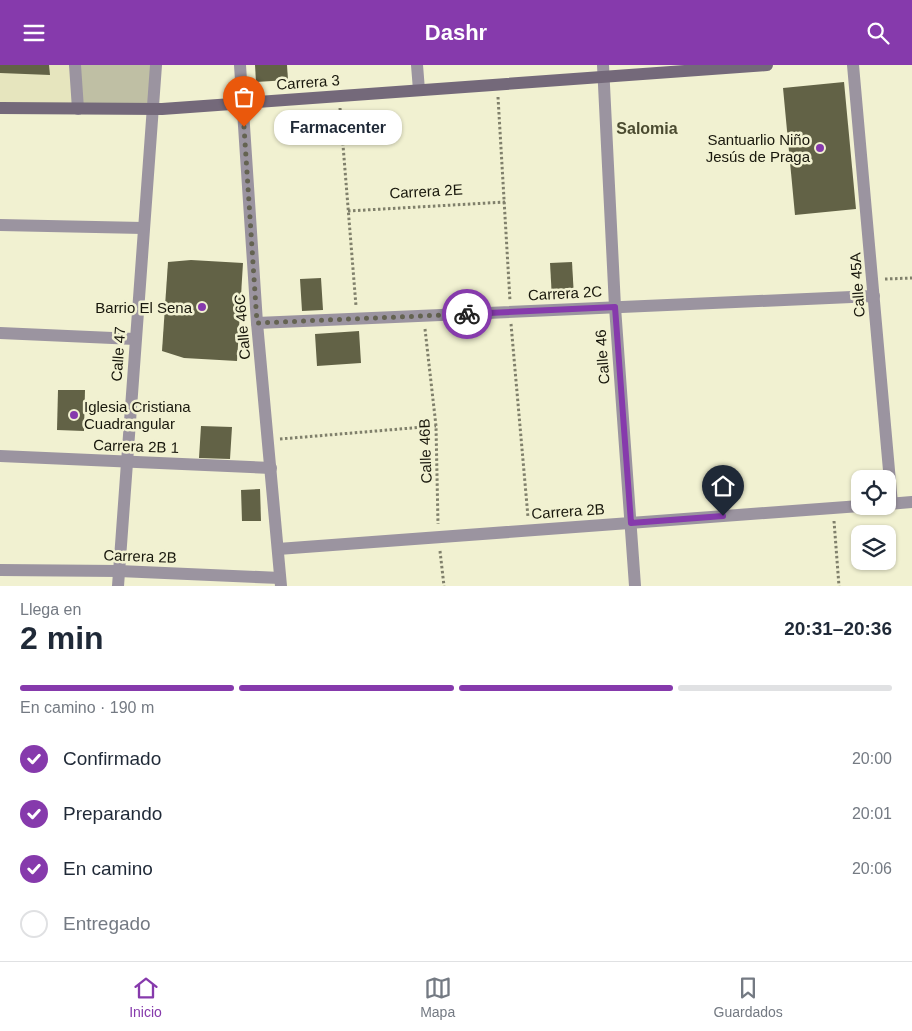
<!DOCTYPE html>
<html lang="es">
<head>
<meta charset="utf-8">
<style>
  body { margin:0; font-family:Arial,sans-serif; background:#f2f2f3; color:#1f2937; height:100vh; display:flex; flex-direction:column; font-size:19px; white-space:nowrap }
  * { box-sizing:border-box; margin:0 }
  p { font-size:16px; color:#747a83 }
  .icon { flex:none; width:28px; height:28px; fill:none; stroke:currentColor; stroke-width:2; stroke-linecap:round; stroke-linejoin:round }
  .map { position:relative; height:521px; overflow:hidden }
  .drawer { display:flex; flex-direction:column; background:#fff; flex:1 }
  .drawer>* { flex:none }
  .fabs { position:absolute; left:851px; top:405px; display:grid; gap:10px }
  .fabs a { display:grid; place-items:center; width:45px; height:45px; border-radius:10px; background:#fff; box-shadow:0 1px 4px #0004; font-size:25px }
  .pin { position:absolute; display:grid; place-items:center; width:42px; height:42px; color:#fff; margin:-51px -21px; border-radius:50% 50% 50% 0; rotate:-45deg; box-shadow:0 0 5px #0007 }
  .pin .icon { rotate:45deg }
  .courier { position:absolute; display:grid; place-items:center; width:50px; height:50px; margin:-25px; border:4px solid #863aac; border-radius:50%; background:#fff; color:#222; box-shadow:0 1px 6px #0007 }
  .bubble { position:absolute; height:35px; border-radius:15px; background:#fff; box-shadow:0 1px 4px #0004; font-size:16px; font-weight:600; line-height:35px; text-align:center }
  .overview em { font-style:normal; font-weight:600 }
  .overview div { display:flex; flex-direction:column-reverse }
  .overview { display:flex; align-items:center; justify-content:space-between; height:85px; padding:0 20px }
  h1 { font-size:32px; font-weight:600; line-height:38px }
  .bar { display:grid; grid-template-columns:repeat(4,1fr); gap:8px 5px; align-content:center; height:60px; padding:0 20px }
  .bar i { height:6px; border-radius:4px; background:#e0e1e3 }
  .bar .selected { background:#863aac }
  .bar p { grid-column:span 4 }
  ol { padding:0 20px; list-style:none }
  li { display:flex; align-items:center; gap:15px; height:55px }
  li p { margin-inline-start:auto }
  li .icon { padding:5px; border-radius:50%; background:#863aac; color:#fff; stroke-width:4 }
  li:last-child { color:#747a83 }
  li i { width:28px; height:28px; border:2px solid #e0e1e3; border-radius:50% }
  header { display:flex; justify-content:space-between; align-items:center; height:65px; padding:0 20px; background:#863aac; color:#fff; font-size:22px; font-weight:600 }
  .menu { display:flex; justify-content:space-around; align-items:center; height:70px; border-top:1px solid #e0e1e3; background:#fff; font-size:14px; color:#747a83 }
  .menu a { display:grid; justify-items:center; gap:2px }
  .menu .selected { color:#863aac }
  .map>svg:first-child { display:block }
  .built { fill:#e6e5be }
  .green { fill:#bfbfa4 }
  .building { fill:#626246 }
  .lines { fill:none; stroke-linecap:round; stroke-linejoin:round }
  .path { stroke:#80806b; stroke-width:3; stroke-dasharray:2.5 2.5; stroke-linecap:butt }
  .street { stroke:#9b94a0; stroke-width:12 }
  .secondary { stroke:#74697a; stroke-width:12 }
  .done { stroke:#646351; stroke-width:5; stroke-dasharray:0 9 }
  .route { stroke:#863aac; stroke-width:6 }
  .poi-dot { fill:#863aac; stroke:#f1f1d1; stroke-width:2 }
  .labels { text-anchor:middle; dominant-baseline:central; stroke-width:5; stroke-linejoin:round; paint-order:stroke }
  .street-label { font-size:15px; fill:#18170c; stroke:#f1f1d1 }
  .poi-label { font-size:15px; fill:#18170c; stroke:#f1f1d1; text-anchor:end }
  .neighbourhood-label { font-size:16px; font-weight:bold; fill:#4b4b30; stroke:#f1f1d1 }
</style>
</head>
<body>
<header><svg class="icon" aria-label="menu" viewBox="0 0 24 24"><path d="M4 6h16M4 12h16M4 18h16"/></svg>Dashr<svg class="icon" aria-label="search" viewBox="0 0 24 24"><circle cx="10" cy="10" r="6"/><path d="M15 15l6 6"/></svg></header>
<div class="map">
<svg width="912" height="521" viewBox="0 0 912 521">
  <rect width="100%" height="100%" fill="#f1f1d1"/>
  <!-- built -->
  <path class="built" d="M 0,0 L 75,0 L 78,44 L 0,43 Z"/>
  <!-- green -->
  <path class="green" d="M 75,0 L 156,0 L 151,44 L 78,44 Z"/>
  <!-- building -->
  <g class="building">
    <path d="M 0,0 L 49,0 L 50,10 L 0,8 Z"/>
    <path d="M 255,0 L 287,0 L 288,15 L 256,17 Z"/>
    <path d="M 844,17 L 856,144 L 795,150 L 783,23 Z"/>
    <path d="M 191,195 L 243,198 L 237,296 L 184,293 L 162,286 L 168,197 Z"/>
    <path d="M 572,197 L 574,232 L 552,234 L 550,198 Z"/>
    <path d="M 321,213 L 323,245 L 302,246 L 300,214 Z"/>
    <path d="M 359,266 L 361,298 L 317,301 L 315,269 Z"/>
    <path d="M 58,325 L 85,325 L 84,366 L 57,365 Z"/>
    <path d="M 201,361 L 232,362 L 230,394 L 199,393 Z"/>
    <path d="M 260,424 L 261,456 L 242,456 L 241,425 Z"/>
  </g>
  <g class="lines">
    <!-- path -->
    <g class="path">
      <path d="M 498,32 L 510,236"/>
      <path d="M 340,43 L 356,241"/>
      <path d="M 348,146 L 505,137"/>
      <path d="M 885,214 L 912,213"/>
      <path d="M 511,259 L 528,452"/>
      <path d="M 425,264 L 436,361 L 438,459"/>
      <path d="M 280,374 L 436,361"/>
      <path d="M 834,456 L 839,521"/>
      <path d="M 440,486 L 444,521"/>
    </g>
    <!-- street -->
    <g class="street">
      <path d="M 75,0 L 78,44"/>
      <path d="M 240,0 L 257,258 L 281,521"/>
      <path d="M 417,0 L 419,25"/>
      <path d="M 603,0 L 615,242 L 635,521"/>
      <path d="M 853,0 L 892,439"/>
      <path d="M 0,160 L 143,163"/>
      <path d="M 257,258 L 874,231"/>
      <path d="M 0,268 L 135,274"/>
      <path d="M 0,391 L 271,403"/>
      <path d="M 888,439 L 912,437"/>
      <path d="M 278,484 L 860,441"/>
      <path d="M 0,505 L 119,506 L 280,513"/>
      <path d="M 118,521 L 156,0"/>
    </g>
    <!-- secondary -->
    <path class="secondary" d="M 0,43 L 162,44 L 767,0"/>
  </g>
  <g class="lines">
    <!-- done -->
    <path class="done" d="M 244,62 L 257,258 L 467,249"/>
    <!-- route -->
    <path class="route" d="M 467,249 L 615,242 L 631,458 L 723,451"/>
  </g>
  <!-- markers -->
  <g class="poi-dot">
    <circle cx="820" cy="83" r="5"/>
    <circle cx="202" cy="242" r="5"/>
    <circle cx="74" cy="350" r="5"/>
  </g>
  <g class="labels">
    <!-- street labels -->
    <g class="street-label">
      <text transform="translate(308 17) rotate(-4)">Carrera 3</text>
      <text transform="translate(426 126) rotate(-3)">Carrera 2E</text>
      <text transform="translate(857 220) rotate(-94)">Calle 45A</text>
      <text transform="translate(565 228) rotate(-3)">Carrera 2C</text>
      <text transform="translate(242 262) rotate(-95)">Calle 46C</text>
      <text transform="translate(118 289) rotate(-86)">Calle 47</text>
      <text transform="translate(602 292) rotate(-94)">Calle 46</text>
      <text transform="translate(136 381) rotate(2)">Carrera 2B 1</text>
      <text transform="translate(425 386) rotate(-92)">Calle 46B</text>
      <text transform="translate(568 446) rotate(-4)">Carrera 2B</text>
      <text transform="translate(140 491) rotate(2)">Carrera 2B</text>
    </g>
    <!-- poi labels -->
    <g class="poi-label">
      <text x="810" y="74">Santuarlio Niño<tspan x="810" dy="17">Jesús de Praga</tspan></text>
      <text x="192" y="242">Barrio El Sena</text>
      <text x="84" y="341" text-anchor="start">Iglesia Cristiana<tspan x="84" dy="17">Cuadrangular</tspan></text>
    </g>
    <!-- neighbourhood labels -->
    <g class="neighbourhood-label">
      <text x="647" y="63">Salomia</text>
    </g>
  </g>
</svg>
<div class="fabs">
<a><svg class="icon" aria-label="locate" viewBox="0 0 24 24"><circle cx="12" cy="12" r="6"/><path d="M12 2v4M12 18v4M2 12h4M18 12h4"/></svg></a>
<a><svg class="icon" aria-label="layers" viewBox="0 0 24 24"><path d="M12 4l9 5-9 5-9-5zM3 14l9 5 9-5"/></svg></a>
</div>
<div class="pin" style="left:244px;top:62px;background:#ea580c"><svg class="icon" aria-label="bag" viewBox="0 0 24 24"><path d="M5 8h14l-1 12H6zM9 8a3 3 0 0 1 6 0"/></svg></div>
<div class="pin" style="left:723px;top:451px;background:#1f2937"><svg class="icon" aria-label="home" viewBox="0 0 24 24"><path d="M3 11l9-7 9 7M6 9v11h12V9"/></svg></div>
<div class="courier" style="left:467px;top:249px"><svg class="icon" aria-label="bike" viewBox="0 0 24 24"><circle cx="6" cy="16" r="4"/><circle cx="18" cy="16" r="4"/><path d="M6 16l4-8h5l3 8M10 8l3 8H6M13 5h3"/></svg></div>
<div class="bubble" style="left:274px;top:45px;width:128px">Farmacenter</div>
</div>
<section class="drawer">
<div class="overview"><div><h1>2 min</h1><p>Llega en</p></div><em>20:31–20:36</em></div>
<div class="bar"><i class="selected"></i><i class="selected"></i><i class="selected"></i><i></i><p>En camino · 190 m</p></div>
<ol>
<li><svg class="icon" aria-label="check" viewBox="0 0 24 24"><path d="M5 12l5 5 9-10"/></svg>Confirmado<p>20:00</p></li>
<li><svg class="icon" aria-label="check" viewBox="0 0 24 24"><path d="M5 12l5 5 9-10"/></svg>Preparando<p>20:01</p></li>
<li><svg class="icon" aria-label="check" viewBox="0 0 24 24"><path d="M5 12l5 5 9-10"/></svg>En camino<p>20:06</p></li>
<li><i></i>Entregado</li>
</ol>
</section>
<nav class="menu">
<a class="selected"><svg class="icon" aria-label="home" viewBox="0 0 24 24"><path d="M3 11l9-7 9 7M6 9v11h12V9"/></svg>Inicio</a>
<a><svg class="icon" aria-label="map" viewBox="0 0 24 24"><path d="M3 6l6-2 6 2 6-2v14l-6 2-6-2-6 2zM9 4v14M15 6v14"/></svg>Mapa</a>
<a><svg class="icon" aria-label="saved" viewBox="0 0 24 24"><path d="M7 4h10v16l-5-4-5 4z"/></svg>Guardados</a>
</nav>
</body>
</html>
